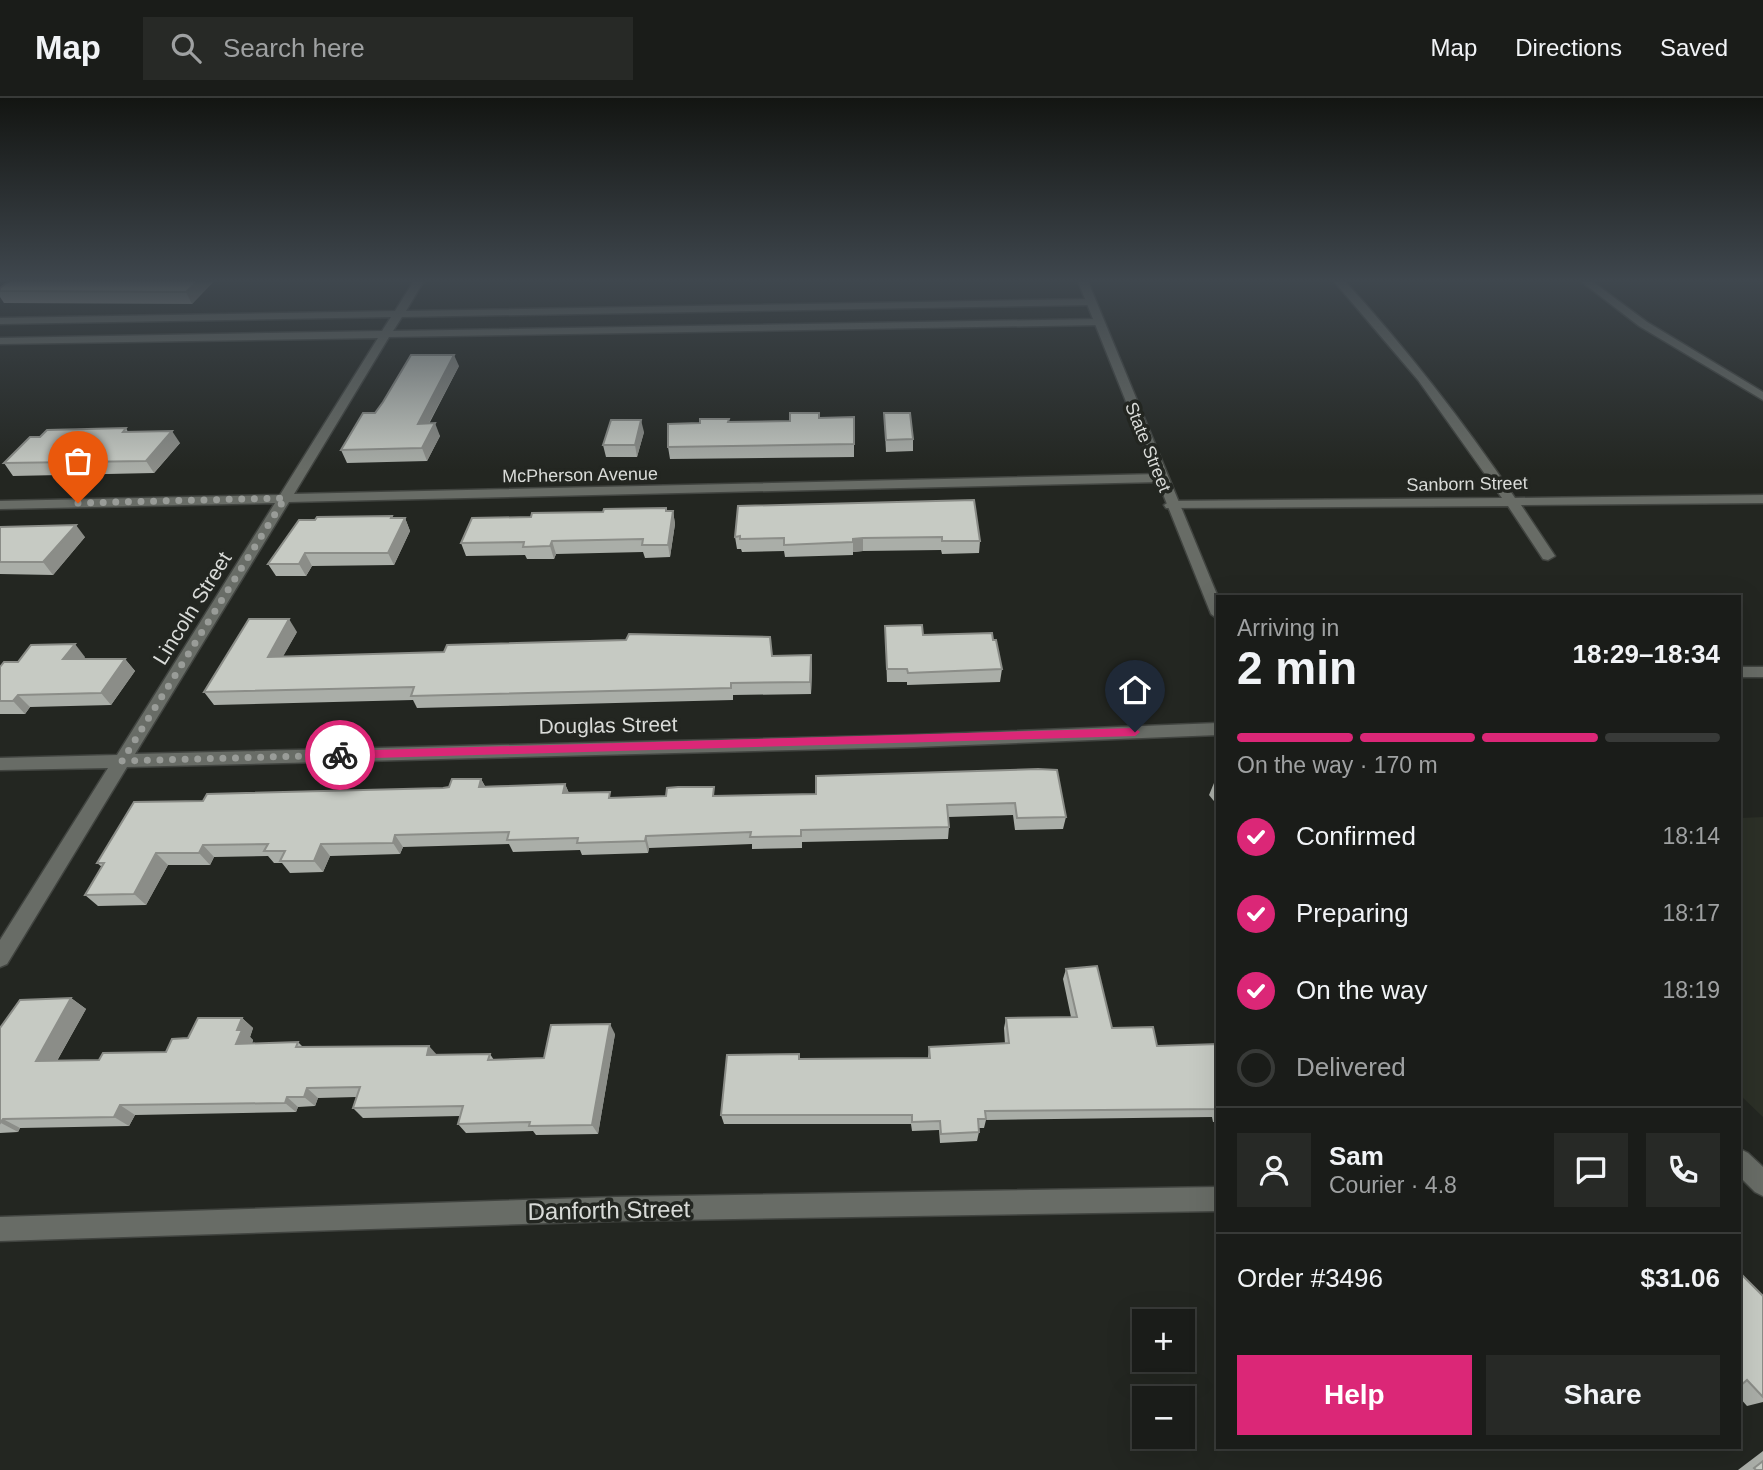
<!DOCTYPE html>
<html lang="en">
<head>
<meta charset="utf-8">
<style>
  body { margin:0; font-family:Helvetica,sans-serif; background:#272926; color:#f1f3f6; height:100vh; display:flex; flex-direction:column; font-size:26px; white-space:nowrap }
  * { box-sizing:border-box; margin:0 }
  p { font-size:23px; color:#9fa1a2 }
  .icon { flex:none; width:38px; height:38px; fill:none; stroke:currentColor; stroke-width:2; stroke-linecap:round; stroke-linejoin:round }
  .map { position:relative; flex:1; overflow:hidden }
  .side { position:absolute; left:1216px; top:497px; width:525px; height:854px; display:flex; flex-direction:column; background:#1a1c19; border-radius:0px; box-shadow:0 7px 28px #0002,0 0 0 2px #383a38 }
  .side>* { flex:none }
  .buttons { position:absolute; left:1132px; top:1211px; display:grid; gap:14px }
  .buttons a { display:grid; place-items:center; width:63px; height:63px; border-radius:0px; background:#1a1c19; box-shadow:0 7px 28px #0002,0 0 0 2px #383a38; font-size:35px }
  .pin { position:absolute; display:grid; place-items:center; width:60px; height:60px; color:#fff; margin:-72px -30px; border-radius:50% 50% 50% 0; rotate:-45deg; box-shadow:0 0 7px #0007 }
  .pin .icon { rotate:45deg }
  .courier { position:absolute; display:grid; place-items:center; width:70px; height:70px; margin:-35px; border:5px solid #db2777; border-radius:50%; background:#fff; color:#222; box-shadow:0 2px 9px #0007 }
  .summary em { font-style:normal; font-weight:800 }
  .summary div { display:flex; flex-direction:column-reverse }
  .summary { display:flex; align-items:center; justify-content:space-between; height:119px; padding:0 21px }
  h1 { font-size:46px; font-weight:800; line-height:52px }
  .bar { display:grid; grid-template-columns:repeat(4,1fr); gap:10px 7px; align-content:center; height:84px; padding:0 21px }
  .bar i { height:9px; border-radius:5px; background:#383a38 }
  .bar .selected { background:#db2777 }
  .bar p { grid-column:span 4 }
  .line { display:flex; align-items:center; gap:18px; padding:0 21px; border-top:2px solid #383a38 }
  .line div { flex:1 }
  .round { display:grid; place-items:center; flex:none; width:74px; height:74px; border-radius:0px; background:#272926 }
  ol { padding:0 21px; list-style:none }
  li { display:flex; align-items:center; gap:21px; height:77px }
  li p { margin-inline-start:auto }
  li .icon { padding:7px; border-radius:50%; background:#db2777; color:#fff; stroke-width:4 }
  li:last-child { color:#9fa1a2 }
  li i { width:38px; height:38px; border:4px solid #383a38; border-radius:50% }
  .cta { display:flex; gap:14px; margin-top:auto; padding:14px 21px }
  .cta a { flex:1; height:80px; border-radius:0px; background:#db2777; color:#fff; font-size:28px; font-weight:800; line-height:80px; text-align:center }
  .cta a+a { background:#272926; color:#f1f3f6 }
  header { display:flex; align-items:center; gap:42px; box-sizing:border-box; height:98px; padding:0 35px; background:#1a1c19; border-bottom:2px solid #383a38 }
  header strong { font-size:33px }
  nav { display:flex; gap:38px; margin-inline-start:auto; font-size:24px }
  .search { width:490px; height:63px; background:#272926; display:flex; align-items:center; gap:18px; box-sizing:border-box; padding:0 24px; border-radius:0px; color:#9fa1a2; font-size:26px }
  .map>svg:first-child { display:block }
  .built { fill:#2c3027 }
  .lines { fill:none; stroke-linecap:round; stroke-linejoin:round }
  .minor-casing { stroke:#414440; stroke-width:3 }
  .tertiary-casing { stroke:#414440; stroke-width:3 }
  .minor { fill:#686c66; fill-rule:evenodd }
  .tertiary { fill:#686c66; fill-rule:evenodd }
  .wall { fill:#aaaea8 }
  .shaded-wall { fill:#8b8d88 }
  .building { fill:#c6cac3; stroke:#8b8d88; stroke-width:2 }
  .route { fill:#db2777 }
  .done { stroke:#999c98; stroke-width:7; stroke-dasharray:0 12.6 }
  .labels { text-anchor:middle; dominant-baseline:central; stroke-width:7; stroke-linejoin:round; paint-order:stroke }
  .far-street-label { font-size:18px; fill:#d9dbd8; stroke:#232621 }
  .street-label { font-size:21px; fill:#d9dbd8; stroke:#232621 }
  .near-street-label { font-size:24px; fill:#d9dbd8; stroke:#232621 }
</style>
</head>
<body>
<header>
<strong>Map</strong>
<div class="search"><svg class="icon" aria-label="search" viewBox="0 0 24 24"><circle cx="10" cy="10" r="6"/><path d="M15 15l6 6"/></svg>Search here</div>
<nav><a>Map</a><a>Directions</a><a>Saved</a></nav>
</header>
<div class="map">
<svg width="1763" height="1372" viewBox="0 0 1763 1372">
  <rect width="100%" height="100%" fill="#232621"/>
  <!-- built -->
  <path class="built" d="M 1763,719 L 1763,1019 L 1740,997 L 1740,720 Z"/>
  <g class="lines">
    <!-- minor casing -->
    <g class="minor-casing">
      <g id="minor">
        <path d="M 415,181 L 425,181 L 406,213 L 1091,201 L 1096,204 L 1091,207 L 402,219 L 393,233 L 1098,221 L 1103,224 L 1098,227 L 389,239 L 294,396 L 1160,376 L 1166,380 L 1160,384 L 289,404 L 135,656 L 914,637 L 1218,625 L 1218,637 L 914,649 L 127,669 L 7,866 L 0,869 L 0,842 L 108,670 L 0,672 L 0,660 L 117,657 L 275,405 L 0,411 L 0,403 L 280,397 L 378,240 L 0,246 L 0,240 L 382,233 L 391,219 L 0,226 L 0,220 L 395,213 Z"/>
        <path d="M 1332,181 L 1343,181 C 1406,250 1463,323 1515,400 L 1763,397 L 1763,405 L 1521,407 L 1555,458 L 1548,462 L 1543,461 L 1508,408 L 1166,410 L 1164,407 L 1171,403 L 1502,400 L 1418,282 Z"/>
        <path d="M 1578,181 L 1589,181 L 1647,224 L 1763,294 L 1763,302 L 1639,228 Z"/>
        <rect x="1740" y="569" width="23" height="10"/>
        <path d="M 1218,1089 L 1218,1113 L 616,1123 L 0,1143 L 0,1119 L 616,1099 Z"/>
      </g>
    </g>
    <!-- tertiary casing -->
    <g class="tertiary-casing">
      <g id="tertiary">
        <path d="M 1077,181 L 1087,181 L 1218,499 L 1218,521 L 1211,516 Z"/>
        <path d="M 1740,1051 L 1748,1055 L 1763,1069 L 1763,1098 L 1755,1094 L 1740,1079 Z"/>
      </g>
    </g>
    <!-- minor -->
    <use href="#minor" class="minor"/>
    <!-- tertiary -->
    <use href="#tertiary" class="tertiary"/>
  </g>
  <!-- wall -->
  <g class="wall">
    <path d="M 12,181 L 216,181 L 192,206 L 4,205 L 0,199 L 0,190 Z"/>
    <path d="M 459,268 L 429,326 L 440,338 L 427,363 L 347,365 L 341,352 L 375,315 Z"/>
    <path d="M 884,315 L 913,341 L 913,353 L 886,354 Z"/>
    <path d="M 854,319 L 854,359 L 670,361 L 668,349 L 700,325 L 729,321 L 729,324 L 790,323 L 820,320 Z"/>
    <path d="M 126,330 L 128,334 L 180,345 L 154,375 L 13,378 L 4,365 L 40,339 Z"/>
    <path d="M 644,334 L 637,359 L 606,359 L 603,347 Z"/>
    <path d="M 738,408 L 980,443 L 979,455 L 942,456 L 941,452 L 863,453 L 853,454 L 853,457 L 785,459 L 784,453 L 742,454 L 741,451 L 737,451 L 735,439 Z"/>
    <path d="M 666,410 L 667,413 L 673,413 L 675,426 L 670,459 L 645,460 L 643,454 L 556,456 L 554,461 L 527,461 L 525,457 L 466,458 L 461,445 L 531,419 Z"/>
    <path d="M 392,418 L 393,420 L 405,420 L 410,433 L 394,467 L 312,468 L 306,478 L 276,478 L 268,466 L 315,422 Z"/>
    <path d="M 0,429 L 85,439 L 53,477 L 0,476 Z"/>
    <path d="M 885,528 L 923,537 L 993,542 L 1002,571 L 1000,584 L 907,587 L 907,584 L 887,584 Z"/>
    <path d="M 297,534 L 283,558 L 811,557 L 812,570 L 811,596 L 733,597 L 733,602 L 417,610 L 413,602 L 214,607 L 204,594 Z"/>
    <path d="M 85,559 L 83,561 L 125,561 L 135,573 L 111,607 L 30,609 L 25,616 L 0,616 L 0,569 L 18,564 Z"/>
    <path d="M 1038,671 L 1066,719 L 1063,731 L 1015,732 L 1013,717 L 948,719 L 949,729 L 948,741 L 802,744 L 802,750 L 752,751 L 752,746 L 649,750 L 648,755 L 582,757 L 580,752 L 513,754 L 509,746 L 403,749 L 400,756 L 330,758 L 323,774 L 290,775 L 282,765 L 274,765 L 268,758 L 214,759 L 210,767 L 168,767 L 146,807 L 98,808 L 85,797 L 102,769 L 97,765 L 203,703 L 443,690 L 481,681 L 485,688 L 565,686 L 569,695 L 612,700 L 816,696 Z"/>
    <path d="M 1218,683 L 1218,708 L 1209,697 L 1214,685 Z"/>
    <path d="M 1066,871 L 1112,930 L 1157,948 L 1218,946 L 1218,1024 L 1213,1024 L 1212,1019 L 986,1022 L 984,1030 L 979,1030 L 979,1034 L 977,1043 L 940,1045 L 939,1032 L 912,1033 L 911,1026 L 724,1026 L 721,1017 L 799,956 L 800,961 L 928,960 L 929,949 L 1005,946 L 1004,930 L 1006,920 L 1071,919 L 1063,881 Z"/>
    <path d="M 71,900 L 86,911 L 57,963 L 99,962 L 166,954 L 188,940 L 242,920 L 253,930 L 250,939 L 253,942 L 252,946 L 298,944 L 303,949 L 436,957 L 490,956 L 494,962 L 544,960 L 615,936 L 598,1036 L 536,1037 L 533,1033 L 466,1035 L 458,1026 L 460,1018 L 363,1020 L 353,1010 L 356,999 L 318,1000 L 315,1008 L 298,1009 L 296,1014 L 135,1017 L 129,1028 L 20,1030 L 18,1034 L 0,1035 L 0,930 Z"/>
    <path d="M 1741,1176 L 1763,1198 L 1763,1304 L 1747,1308 L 1740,1300 L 1740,1177 Z"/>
    <path d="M 1763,1353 L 1763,1372 L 1738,1372 Z"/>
  </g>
  <!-- shaded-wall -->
  <g class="shaded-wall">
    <path d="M 200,181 L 216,181 L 192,206 L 186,194 Z"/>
    <path d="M 454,257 L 459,268 L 422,338 L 418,326 Z"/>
    <path d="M 641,322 L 644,334 L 637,359 L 635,347 Z"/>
    <path d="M 435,325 L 440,338 L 427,363 L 422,350 Z"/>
    <path d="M 172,333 L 180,345 L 154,375 L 146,363 Z"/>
    <path d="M 673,413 L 675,426 L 670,459 L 668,447 Z"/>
    <path d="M 405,420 L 410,433 L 394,467 L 388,455 Z"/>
    <path d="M 76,427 L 85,439 L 53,477 L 43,464 Z"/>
    <path d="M 863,440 L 863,453 L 853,454 L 853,441 Z"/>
    <path d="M 552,443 L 556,456 L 554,461 L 550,448 Z"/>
    <path d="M 305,455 L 312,468 L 306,478 L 299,466 Z"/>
    <path d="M 289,521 L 297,534 L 276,571 L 268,559 Z"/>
    <path d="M 75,546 L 85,559 L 74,574 L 63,561 Z"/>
    <path d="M 811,557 L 812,570 L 811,596 L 810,584 Z"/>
    <path d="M 125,561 L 135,573 L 111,607 L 101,595 Z"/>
    <path d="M 18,597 L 30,609 L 25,616 L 13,603 Z"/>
    <path d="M 481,681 L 487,693 L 479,689 Z"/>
    <path d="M 565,686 L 570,698 L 563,695 Z"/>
    <path d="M 395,737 L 403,749 L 400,756 L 393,745 Z"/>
    <path d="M 646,738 L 649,750 L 648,755 L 645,743 Z"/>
    <path d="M 321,746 L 330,758 L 323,774 L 314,763 Z"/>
    <path d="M 203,747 L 214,759 L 210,767 L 199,755 Z"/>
    <path d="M 156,755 L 168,767 L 146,807 L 134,796 Z"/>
    <path d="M 71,900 L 86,911 L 51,973 L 36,963 Z"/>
    <path d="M 242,920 L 253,930 L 250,939 L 253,942 L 247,956 L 236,946 L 237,932 Z"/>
    <path d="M 610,926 L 615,936 L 598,1036 L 592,1027 Z"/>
    <path d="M 429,948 L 438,958 L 427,957 Z"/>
    <path d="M 307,990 L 318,1000 L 315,1008 L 304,999 Z"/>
    <path d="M 287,999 L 298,1009 L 296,1014 L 285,1005 Z"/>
    <path d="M 120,1007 L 135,1017 L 129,1028 L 114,1019 Z"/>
    <path d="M 3,1021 L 20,1030 L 18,1034 L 1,1025 Z"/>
  </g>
  <!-- building -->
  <g class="building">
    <path d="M 12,181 L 200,181 L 186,194 L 0,193 L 0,190 Z"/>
    <path d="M 411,257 L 454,257 L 418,326 L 435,325 L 422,350 L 341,352 L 363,315 L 375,315 L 383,304 Z"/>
    <path d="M 790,315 L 819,315 L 819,320 L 854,319 L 854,346 L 668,349 L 668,326 L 700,325 L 700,321 L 729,321 L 728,324 L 790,323 Z"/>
    <path d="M 884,315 L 910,315 L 913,341 L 886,342 Z"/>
    <path d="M 611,322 L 641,322 L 635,347 L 603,347 Z"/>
    <path d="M 126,330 L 123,334 L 172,333 L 146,363 L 4,365 L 30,339 L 40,339 L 47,332 Z"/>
    <path d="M 974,402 L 980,443 L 942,443 L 942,439 L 863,440 L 853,441 L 853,444 L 784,447 L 784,440 L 740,441 L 740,438 L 735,439 L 738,408 Z"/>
    <path d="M 666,410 L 666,413 L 673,413 L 668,447 L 642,447 L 643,441 L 552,443 L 550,448 L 523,449 L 524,444 L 461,445 L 472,420 L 531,419 L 532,415 L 603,414 L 604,411 Z"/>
    <path d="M 392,418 L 391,420 L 405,420 L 388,455 L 305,455 L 299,466 L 268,466 L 299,422 L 315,422 L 317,419 Z"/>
    <path d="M 76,427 L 43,464 L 0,464 L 0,429 Z"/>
    <path d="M 249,521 L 289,521 L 268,559 L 444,554 L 447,547 L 626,542 L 629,536 L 770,539 L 772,558 L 811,557 L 810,584 L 731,585 L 731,590 L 411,598 L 414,589 L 204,594 Z"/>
    <path d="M 922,527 L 923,537 L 992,535 L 993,542 L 996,542 L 1002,571 L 908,575 L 907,571 L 887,571 L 885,528 Z"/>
    <path d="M 75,546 L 63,561 L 125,561 L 101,595 L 18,597 L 13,603 L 0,603 L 0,569 L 4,564 L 18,564 L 31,547 Z"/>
    <path d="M 1038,671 L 1057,672 L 1066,719 L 1017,720 L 1015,705 L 947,707 L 949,729 L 801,732 L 801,738 L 750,739 L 751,734 L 646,738 L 645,743 L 577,745 L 578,740 L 507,742 L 509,734 L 395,737 L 393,745 L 321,746 L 314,763 L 280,763 L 285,753 L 264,753 L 268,746 L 203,747 L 199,755 L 156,755 L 134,796 L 85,797 L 104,765 L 97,765 L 134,704 L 203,703 L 207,696 L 443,690 L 449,689 L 452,681 L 481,681 L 479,689 L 565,686 L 563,695 L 610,694 L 609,700 L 666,698 L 667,690 L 678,689 L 714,689 L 713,698 L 816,696 L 816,678 Z"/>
    <path d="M 1097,868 L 1112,930 L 1153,929 L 1157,948 L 1218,946 L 1218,1011 L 985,1013 L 986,1021 L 978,1021 L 979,1034 L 941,1036 L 940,1023 L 912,1024 L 912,1017 L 721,1017 L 727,957 L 799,956 L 799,961 L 930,960 L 929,949 L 1009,945 L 1006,920 L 1077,919 L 1066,871 Z"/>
    <path d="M 71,900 L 36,963 L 99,962 L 103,955 L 166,954 L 172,941 L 188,940 L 198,920 L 242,920 L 237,932 L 242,932 L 236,946 L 298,944 L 296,949 L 429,948 L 427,957 L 490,956 L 488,962 L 544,960 L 551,927 L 610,926 L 592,1027 L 529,1028 L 530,1024 L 458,1026 L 463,1008 L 353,1010 L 360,989 L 307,990 L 304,999 L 287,999 L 285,1005 L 120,1007 L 114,1019 L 3,1021 L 0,1025 L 0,930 L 20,902 Z"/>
    <path d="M 1741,1176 L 1763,1198 L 1763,1299 L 1747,1282 L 1740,1288 L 1740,1177 Z"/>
    <path d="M 1763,1363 L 1763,1372 L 1756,1372 L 1754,1370 Z"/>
  </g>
  <!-- sky -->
  <linearGradient id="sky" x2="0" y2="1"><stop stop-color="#131512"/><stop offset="0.49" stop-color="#3f474e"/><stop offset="1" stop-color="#3f474e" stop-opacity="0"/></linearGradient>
  <rect width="1763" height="373" fill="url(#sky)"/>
  <!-- route -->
  <path class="route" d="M 1135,630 L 1140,634 L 1135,638 L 340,661 L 334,657 L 340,653 Z"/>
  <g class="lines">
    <!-- done -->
    <path class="done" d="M 78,405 L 285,400 L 122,663 L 340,657"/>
  </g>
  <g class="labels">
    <!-- far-street labels -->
    <g class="far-street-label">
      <text transform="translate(1148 349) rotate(68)">State Street</text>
      <text transform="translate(580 377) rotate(-1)">McPherson Avenue</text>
      <text transform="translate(1467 386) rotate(-1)">Sanborn Street</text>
    </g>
    <!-- street labels -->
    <g class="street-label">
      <text transform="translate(192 510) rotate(-58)">Lincoln Street</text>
      <text transform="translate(608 627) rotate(-1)">Douglas Street</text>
    </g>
    <!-- near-street labels -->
    <g class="near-street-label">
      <text transform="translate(609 1112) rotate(-1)">Danforth Street</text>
    </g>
  </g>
</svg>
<div class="buttons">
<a>+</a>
<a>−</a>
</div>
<div class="pin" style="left:78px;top:405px;background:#ea580c"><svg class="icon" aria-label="bag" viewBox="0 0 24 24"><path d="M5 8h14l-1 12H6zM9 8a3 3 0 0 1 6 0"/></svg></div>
<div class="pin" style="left:1135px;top:634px;background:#1f2937"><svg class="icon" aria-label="home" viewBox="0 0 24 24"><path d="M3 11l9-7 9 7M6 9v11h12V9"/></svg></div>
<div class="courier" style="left:340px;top:657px"><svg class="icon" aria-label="bike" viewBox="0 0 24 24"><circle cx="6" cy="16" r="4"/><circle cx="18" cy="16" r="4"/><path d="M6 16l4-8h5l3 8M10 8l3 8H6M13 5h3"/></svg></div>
<section class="side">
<div class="summary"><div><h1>2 min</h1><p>Arriving in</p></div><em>18:29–18:34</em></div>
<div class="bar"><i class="selected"></i><i class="selected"></i><i class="selected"></i><i></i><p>On the way · 170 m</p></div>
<ol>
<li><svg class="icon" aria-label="check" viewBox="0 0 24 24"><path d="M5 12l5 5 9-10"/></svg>Confirmed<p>18:14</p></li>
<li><svg class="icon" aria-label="check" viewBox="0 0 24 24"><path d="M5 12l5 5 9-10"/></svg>Preparing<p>18:17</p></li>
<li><svg class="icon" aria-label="check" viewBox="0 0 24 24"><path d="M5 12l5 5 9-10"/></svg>On the way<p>18:19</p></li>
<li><i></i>Delivered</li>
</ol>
<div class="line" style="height:126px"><a class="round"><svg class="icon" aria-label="person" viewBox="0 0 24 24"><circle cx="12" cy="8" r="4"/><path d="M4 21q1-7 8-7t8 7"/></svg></a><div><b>Sam</b><p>Courier · 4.8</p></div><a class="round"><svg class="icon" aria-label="chat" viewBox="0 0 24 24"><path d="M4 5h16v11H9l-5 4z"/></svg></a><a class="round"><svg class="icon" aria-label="phone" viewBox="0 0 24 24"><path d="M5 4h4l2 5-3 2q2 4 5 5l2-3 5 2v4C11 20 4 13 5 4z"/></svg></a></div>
<div class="line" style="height:91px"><div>Order #3496</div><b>$31.06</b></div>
<div class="cta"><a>Help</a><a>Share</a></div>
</section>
</div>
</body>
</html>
